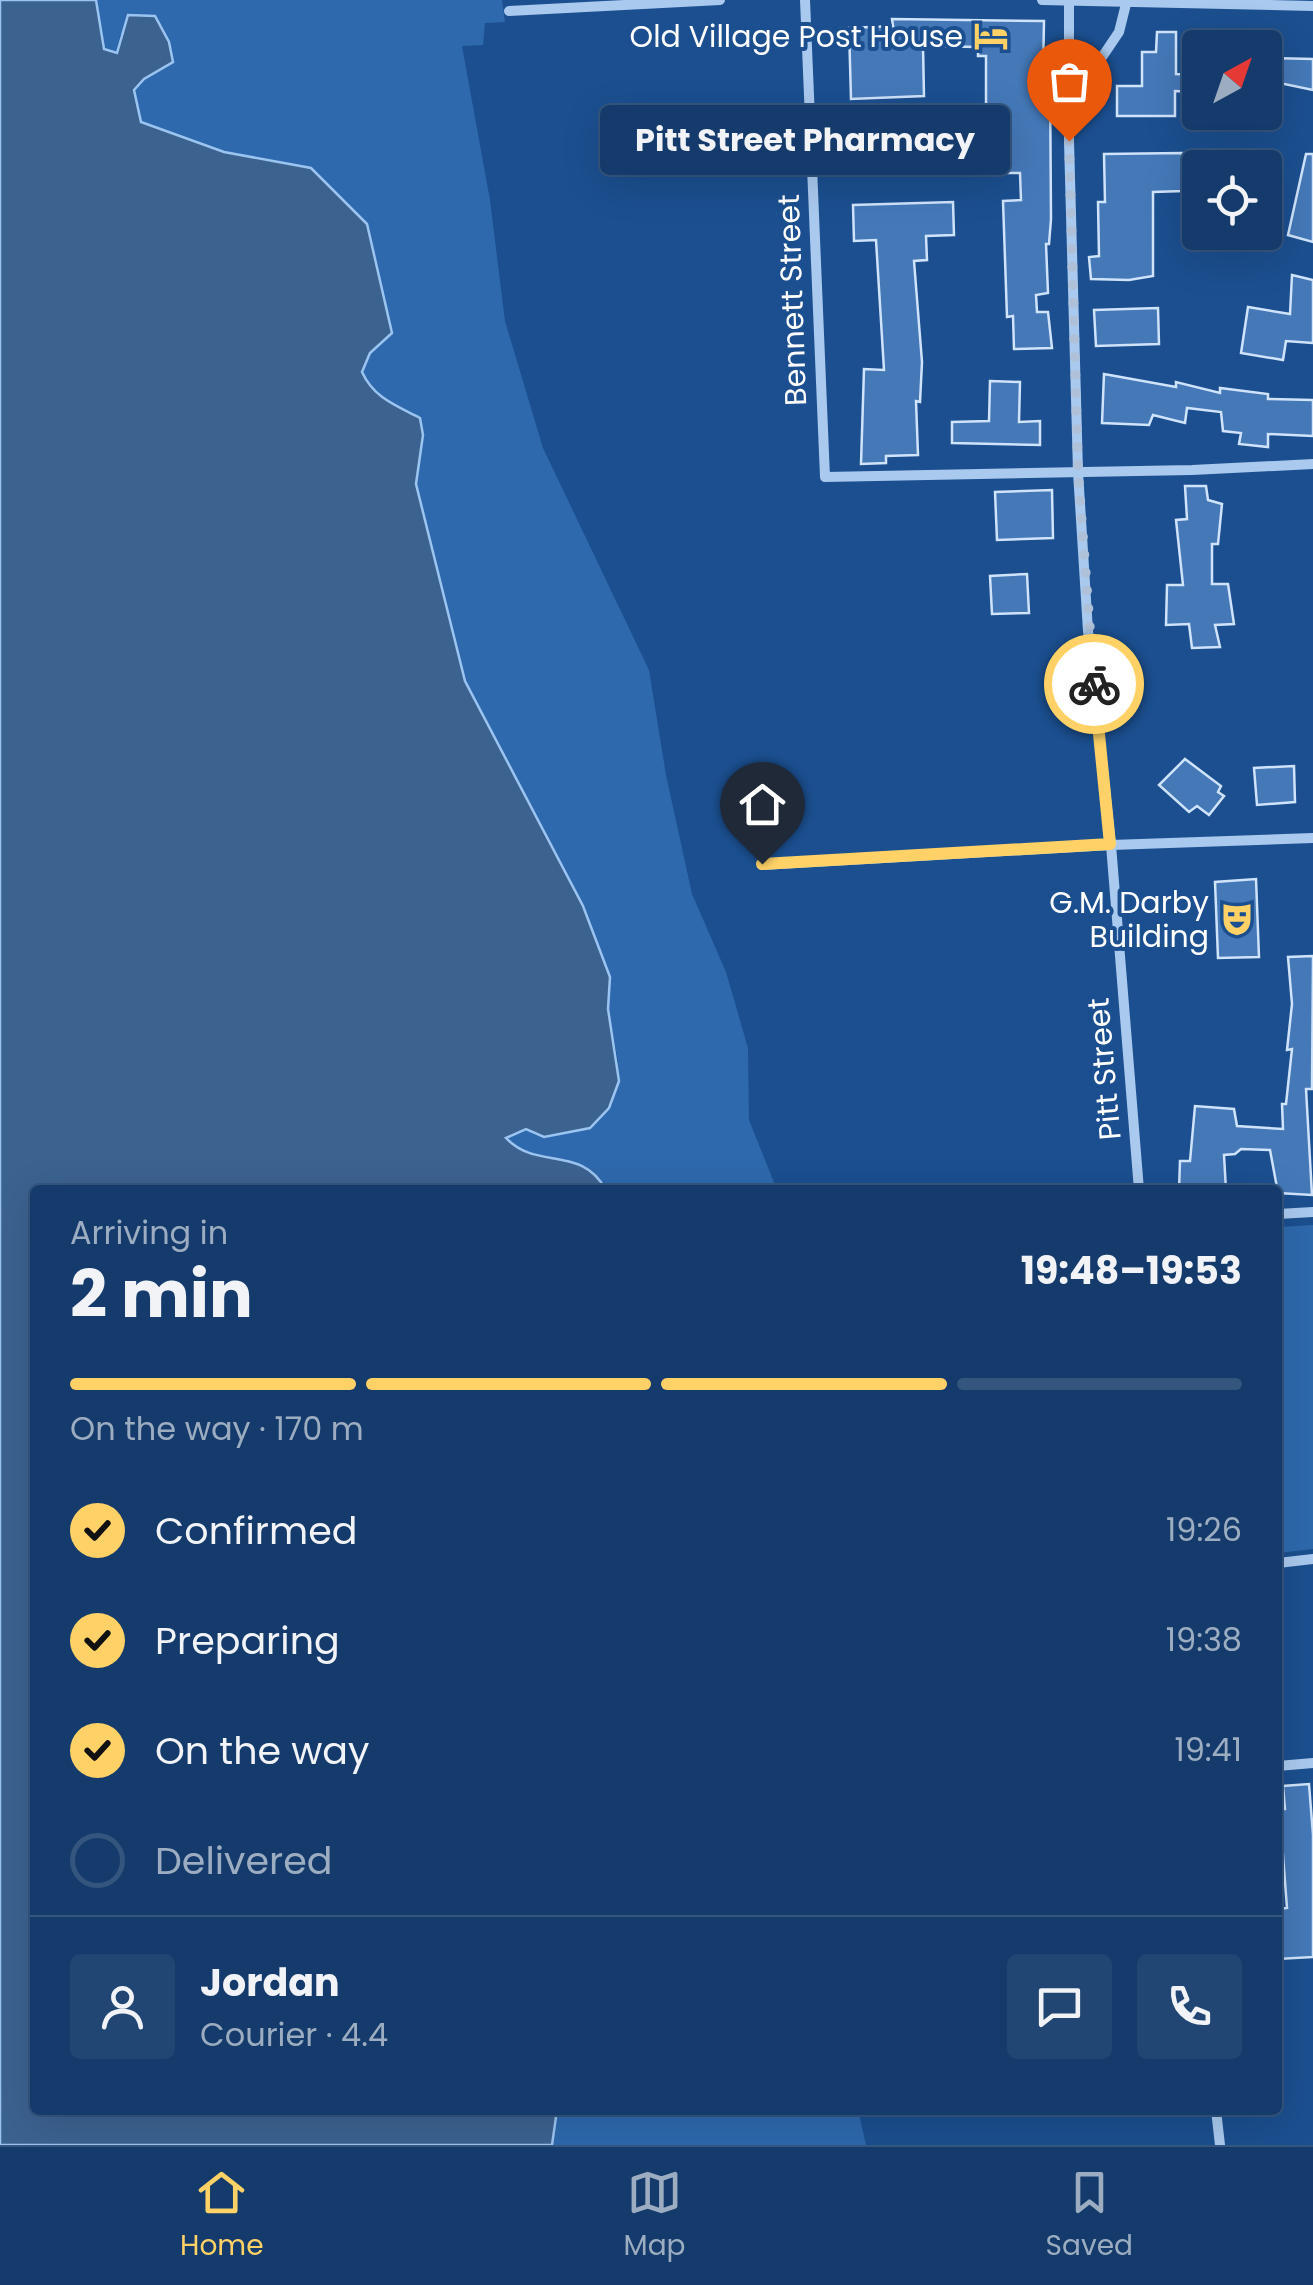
<!DOCTYPE html>
<html lang="en">
<head>
<meta charset="utf-8">
<style>
  body { margin:0; font-family:Poppins,sans-serif; background:#214673; color:#f1f3f6; height:100vh; display:flex; flex-direction:column; font-size:38px; white-space:nowrap }
  * { box-sizing:border-box; margin:0 }
  p { font-size:32px; color:#9dadc1 }
  .icon { flex:none; width:55px; height:55px; fill:none; stroke:currentColor; stroke-width:2; stroke-linecap:round; stroke-linejoin:round }
  .map { position:relative; flex:1; overflow:hidden }
  .drawer { position:absolute; left:30px; top:1185px; width:1252px; height:930px; display:flex; flex-direction:column; background:#143b6b; border-radius:10px; box-shadow:0 10px 40px #0002,0 0 0 2px #33557e }
  .drawer>* { flex:none }
  .needle { width:65px; rotate:40deg }
  .fabs { position:absolute; left:1182px; top:30px; display:grid; gap:20px }
  .fabs a { display:grid; place-items:center; width:100px; height:100px; border-radius:10px; background:#143b6b; box-shadow:0 10px 40px #0002,0 0 0 2px #33557e; font-size:50px }
  .pin { position:absolute; display:grid; place-items:center; width:85px; height:85px; color:#fff; margin:-102px -42px; border-radius:50% 50% 50% 0; rotate:-45deg; box-shadow:0 0 10px #0007 }
  .pin .icon { rotate:45deg }
  .courier { position:absolute; display:grid; place-items:center; width:100px; height:100px; margin:-50px; border:8px solid #ffd166; border-radius:50%; background:#fff; color:#222; box-shadow:0 2px 12px #0007 }
  .bubble { position:absolute; height:70px; border-radius:10px; background:#143b6b; box-shadow:0 10px 40px #0002,0 0 0 2px #33557e; font-size:32px; font-weight:700; line-height:70px; text-align:center }
  .overview em { font-style:normal; font-weight:700 }
  .overview div { display:flex; flex-direction:column-reverse }
  .overview { display:flex; align-items:center; justify-content:space-between; height:170px; padding:0 40px }
  h1 { font-size:65px; font-weight:700; line-height:75px }
  .bar { display:grid; grid-template-columns:repeat(4,1fr); gap:15px 10px; align-content:center; height:120px; padding:0 40px }
  .bar i { height:12px; border-radius:8px; background:#33557e }
  .bar .active { background:#ffd166 }
  .bar p { grid-column:span 4 }
  .line { display:flex; align-items:center; gap:25px; padding:0 40px; border-top:2px solid #33557e }
  .line div { flex:1 }
  .round { display:grid; place-items:center; flex:none; width:105px; height:105px; border-radius:10px; background:#214673 }
  ol { padding:0 40px; list-style:none }
  li { display:flex; align-items:center; gap:30px; height:110px }
  li p { margin-inline-start:auto }
  li .icon { padding:10px; border-radius:50%; background:#ffd166; color:#111; stroke-width:4 }
  li:last-child { color:#9dadc1 }
  li i { width:55px; height:55px; border:5px solid #33557e; border-radius:50% }
  .dock { display:flex; justify-content:space-around; align-items:center; height:140px; border-top:2px solid #33557e; background:#143b6b; font-size:28px; color:#9dadc1 }
  .dock a { display:grid; justify-items:center; gap:5px }
  .dock .active { color:#ffd166 }
  .map>svg:first-child { display:block }
  .green { fill:#2e69ad }
  .water { fill:#3c6290; stroke:#9cc4f0; stroke-width:2.5 }
  .building { fill:#4478b7; stroke:#cfe3fa; stroke-width:2.5 }
  .lines { fill:none; stroke-linecap:round; stroke-linejoin:round }
  .minor { stroke:#a9c9ee; stroke-width:10 }
  .done { stroke:#afc1d8; stroke-width:10; stroke-dasharray:0 18 }
  .route { stroke:#ffd166; stroke-width:12 }
  .labels { text-anchor:middle; dominant-baseline:central; stroke-width:8; stroke-linejoin:round; paint-order:stroke }
  .poi-label { font-size:30px; fill:#fff; stroke:#1b4f8f; text-anchor:end }
  .street-label { font-size:30px; fill:#fff; stroke:#1b4f8f }
</style>
</head>
<body>
<div class="map">
<svg width="1313" height="2145" viewBox="0 0 1313 2145">
  <rect width="100%" height="100%" fill="#1b4f8f"/>
  <!-- green -->
  <g class="green">
    <path d="M 96,0 L 502,0 L 505,22 L 485,23 L 483,45 L 462,46 L 490,200 L 505,321 L 543,448 L 649,670 L 666,775 L 692,894 L 726,972 L 748,1048 L 749,1120 L 777,1190 L 606,1190 L 565,1159 L 529,1156 L 519,1152 L 505,1138 L 526,1129 L 618,1061 L 608,1009 L 610,977 L 583,906 L 465,681 L 416,484 L 423,435 L 420,418 C 395,405 374,398 362,372 L 370,353 L 372,255 L 367,224 L 311,168 L 224,152 L 141,122 L 134,90 L 144,79 L 173,62 L 120,35 L 118,53 L 104,50 Z"/>
    <path d="M 1313,1225 L 1313,1549 L 1278,1553 L 1278,1227 Z"/>
    <path d="M 557,2110 L 858,2110 L 866,2145 L 552,2145 Z"/>
  </g>
  <!-- water -->
  <path class="water" d="M 0,0 L 96,0 L 104,49 L 117,53 L 128,15 L 155,16 L 169,42 L 173,62 L 144,79 L 134,90 L 141,122 L 224,152 L 311,168 L 367,224 L 392,333 L 370,353 L 362,372 C 374,398 395,405 420,418 L 423,435 L 416,484 L 465,681 L 583,906 L 610,977 L 608,1009 L 619,1081 L 609,1108 L 590,1128 L 544,1137 L 526,1129 L 506,1138 C 537,1171 581,1144 606,1190 L 35,1190 L 35,2110 L 557,2110 L 552,2145 L 0,2145 Z"/>
  <!-- building -->
  <g class="building">
    <path d="M 892,19 L 1044,21 L 1043,73 L 1050,73 L 1051,219 L 1049,244 L 1046,244 L 1048,293 L 1036,295 L 1037,312 L 1048,312 L 1052,348 L 1014,349 L 1013,316 L 1007,317 L 1003,201 L 1021,200 L 1020,173 L 977,173 L 976,128 L 986,128 L 986,56 L 978,56 L 978,47 L 923,46 L 924,96 L 851,99 L 849,28 L 893,26 Z"/>
    <path d="M 1157,32 L 1176,32 L 1176,74 L 1197,75 L 1196,92 L 1175,91 L 1175,116 L 1117,116 L 1117,86 L 1142,86 L 1142,52 L 1156,52 Z"/>
    <path d="M 1265,58 L 1313,59 L 1313,90 L 1265,80 Z"/>
    <path d="M 866,129 L 914,129 L 910,165 L 901,165 L 901,173 L 858,174 L 857,144 L 866,144 Z"/>
    <path d="M 1182,153 L 1183,191 L 1153,192 L 1153,276 L 1129,280 L 1091,279 L 1089,257 L 1099,256 L 1098,202 L 1105,202 L 1104,154 Z"/>
    <path d="M 1306,154 L 1313,154 L 1313,242 L 1288,235 Z"/>
    <path d="M 953,202 L 954,235 L 926,236 L 927,260 L 914,261 L 922,362 L 920,402 L 916,401 L 918,455 L 886,456 L 886,463 L 861,464 L 864,369 L 884,370 L 876,240 L 854,241 L 853,205 Z"/>
    <path d="M 1292,275 L 1313,280 L 1313,343 L 1286,341 L 1283,360 L 1241,353 L 1248,307 L 1290,314 Z"/>
    <path d="M 1158,308 L 1159,344 L 1096,346 L 1094,310 Z"/>
    <path d="M 1104,374 L 1176,387 L 1176,382 L 1220,393 L 1220,388 L 1268,394 L 1268,399 L 1313,400 L 1313,436 L 1268,434 L 1268,447 L 1239,444 L 1241,433 L 1223,431 L 1221,412 L 1187,408 L 1185,423 L 1153,415 L 1149,425 L 1102,423 Z"/>
    <path d="M 990,381 L 1020,382 L 1019,422 L 1040,421 L 1040,445 L 952,443 L 952,422 L 989,421 Z"/>
    <path d="M 1185,486 L 1206,486 L 1208,500 L 1222,504 L 1218,544 L 1212,544 L 1212,584 L 1228,584 L 1234,624 L 1215,625 L 1220,647 L 1192,648 L 1189,624 L 1166,625 L 1167,585 L 1183,585 L 1176,520 L 1187,519 Z"/>
    <path d="M 1052,490 L 1053,538 L 997,540 L 995,492 Z"/>
    <path d="M 1027,574 L 1029,613 L 992,614 L 990,576 Z"/>
    <path d="M 1185,759 L 1221,786 L 1218,792 L 1224,796 L 1209,815 L 1197,806 L 1189,812 L 1159,785 Z"/>
    <path d="M 1294,766 L 1295,802 L 1257,805 L 1254,768 Z"/>
    <path d="M 1256,879 L 1259,957 L 1218,958 L 1215,882 Z"/>
    <path d="M 1313,956 L 1312,1089 L 1306,1089 L 1312,1195 L 1278,1193 L 1270,1150 L 1241,1149 L 1235,1154 L 1224,1155 L 1226,1190 L 1179,1190 L 1180,1161 L 1190,1161 L 1195,1106 L 1234,1109 L 1237,1126 L 1283,1129 L 1282,1104 L 1286,1104 L 1292,1049 L 1287,1050 L 1292,1004 L 1288,957 Z"/>
    <path d="M 1309,1784 L 1313,1835 L 1313,1957 L 1278,1959 L 1278,1909 L 1287,1908 L 1282,1842 L 1278,1843 L 1278,1810 L 1285,1809 L 1283,1786 Z"/>
  </g>
  <g class="lines">
    <!-- minor -->
    <g class="minor">
      <path d="M 805,0 L 825,477 L 1192,470 L 1313,464"/>
      <path d="M 1042,0 L 1313,6"/>
      <path d="M 1069,1 L 1069,141 L 1078,472 L 1088,631 L 1111,845 L 1139,1190"/>
      <path d="M 509,11 L 720,0"/>
      <path d="M 1069,106 L 1119,32 L 1127,0"/>
      <path d="M 762,865 L 1111,845 L 1313,838"/>
      <path d="M 1278,1214 L 1313,1212"/>
      <path d="M 1278,1563 L 1313,1559"/>
      <path d="M 1278,1766 L 1313,1763"/>
      <path d="M 1216,2110 L 1220,2145"/>
    </g>
  </g>
  <g class="lines">
    <!-- done -->
    <path class="done" d="M 1069,141 L 1078,472 L 1094,684"/>
    <!-- route -->
    <path class="route" d="M 762,864 L 1110,844 L 1094,684"/>
  </g>
  <!-- icons -->
  <defs>
    <g id="hotel-bare" transform="scale(2.7)"><path d="M-6-4.5h1.5V1H6V5H4.5V3h-9V5H-6ZM-4 0a1.8 1.8 0 1 1 3.6 0ZM.5 0V-2.5h3Q6-2.5 6 0Z" fill="#ffd166" stroke="#1b4f8f" stroke-width="2.5" paint-order="stroke"/></g>
    <g id="theatre-bare" transform="scale(2.7)"><path d="M-5-5.5Q0-4 5-5.5V0Q5 5 0 6Q-5 5-5 0ZM-3.3-2.5H-1v1.5H-3.3ZM1-2.5H3.3v1.5H1ZM-2.8 1Q0 5.5 2.8 1Z" fill="#ffd166" stroke="#1b4f8f" stroke-width="2.5" paint-order="stroke"/></g>
  </defs>
  <g fill-rule="evenodd">
    <use href="#hotel-bare" x="991" y="36"/>
    <use href="#theatre-bare" x="1237" y="919"/>
  </g>
  <g class="labels">
    <!-- poi labels -->
    <g class="poi-label">
      <text x="963" y="36">Old Village Post House</text>
      <text x="1209" y="902">G.M. Darby<tspan x="1209" dy="34">Building</tspan></text>
    </g>
    <!-- street labels -->
    <g class="street-label">
      <text transform="translate(792 300) rotate(-92)">Bennett Street</text>
      <text transform="translate(1104 1069) rotate(-95)">Pitt Street</text>
    </g>
  </g>
</svg>
<div class="fabs">
<a><svg class="needle" viewBox="-14 -14 28 28"><path d="M0-13l5 13h-10z" fill="#e53935"/><path d="M0 13l5-13h-10z" fill="#9dadc1"/></svg></a>
<a><svg class="icon" aria-label="locate" viewBox="0 0 24 24"><circle cx="12" cy="12" r="6"/><path d="M12 2v4M12 18v4M2 12h4M18 12h4"/></svg></a>
</div>
<div class="pin" style="left:1069px;top:141px;background:#ea580c"><svg class="icon" aria-label="bag" viewBox="0 0 24 24"><path d="M5 8h14l-1 12H6zM9 8a3 3 0 0 1 6 0"/></svg></div>
<div class="pin" style="left:762px;top:864px;background:#1f2937"><svg class="icon" aria-label="home" viewBox="0 0 24 24"><path d="M3 11l9-7 9 7M6 9v11h12V9"/></svg></div>
<div class="courier" style="left:1094px;top:684px"><svg class="icon" aria-label="bike" viewBox="0 0 24 24"><circle cx="6" cy="16" r="4"/><circle cx="18" cy="16" r="4"/><path d="M6 16l4-8h5l3 8M10 8l3 8H6M13 5h3"/></svg></div>
<div class="bubble" style="left:600px;top:105px;width:410px">Pitt Street Pharmacy</div>
<section class="drawer">
<div class="overview"><div><h1>2 min</h1><p>Arriving in</p></div><em>19:48–19:53</em></div>
<div class="bar"><i class="active"></i><i class="active"></i><i class="active"></i><i></i><p>On the way · 170 m</p></div>
<ol>
<li><svg class="icon" aria-label="check" viewBox="0 0 24 24"><path d="M5 12l5 5 9-10"/></svg>Confirmed<p>19:26</p></li>
<li><svg class="icon" aria-label="check" viewBox="0 0 24 24"><path d="M5 12l5 5 9-10"/></svg>Preparing<p>19:38</p></li>
<li><svg class="icon" aria-label="check" viewBox="0 0 24 24"><path d="M5 12l5 5 9-10"/></svg>On the way<p>19:41</p></li>
<li><i></i>Delivered</li>
</ol>
<div class="line" style="height:180px"><a class="round"><svg class="icon" aria-label="person" viewBox="0 0 24 24"><circle cx="12" cy="8" r="4"/><path d="M4 21q1-7 8-7t8 7"/></svg></a><div><b>Jordan</b><p>Courier · 4.4</p></div><a class="round"><svg class="icon" aria-label="chat" viewBox="0 0 24 24"><path d="M4 5h16v11H9l-5 4z"/></svg></a><a class="round"><svg class="icon" aria-label="phone" viewBox="0 0 24 24"><path d="M5 4h4l2 5-3 2q2 4 5 5l2-3 5 2v4C11 20 4 13 5 4z"/></svg></a></div>
</section>
</div>
<nav class="dock">
<a class="active"><svg class="icon" aria-label="home" viewBox="0 0 24 24"><path d="M3 11l9-7 9 7M6 9v11h12V9"/></svg>Home</a>
<a><svg class="icon" aria-label="map" viewBox="0 0 24 24"><path d="M3 6l6-2 6 2 6-2v14l-6 2-6-2-6 2zM9 4v14M15 6v14"/></svg>Map</a>
<a><svg class="icon" aria-label="saved" viewBox="0 0 24 24"><path d="M7 4h10v16l-5-4-5 4z"/></svg>Saved</a>
</nav>
</body>
</html>
